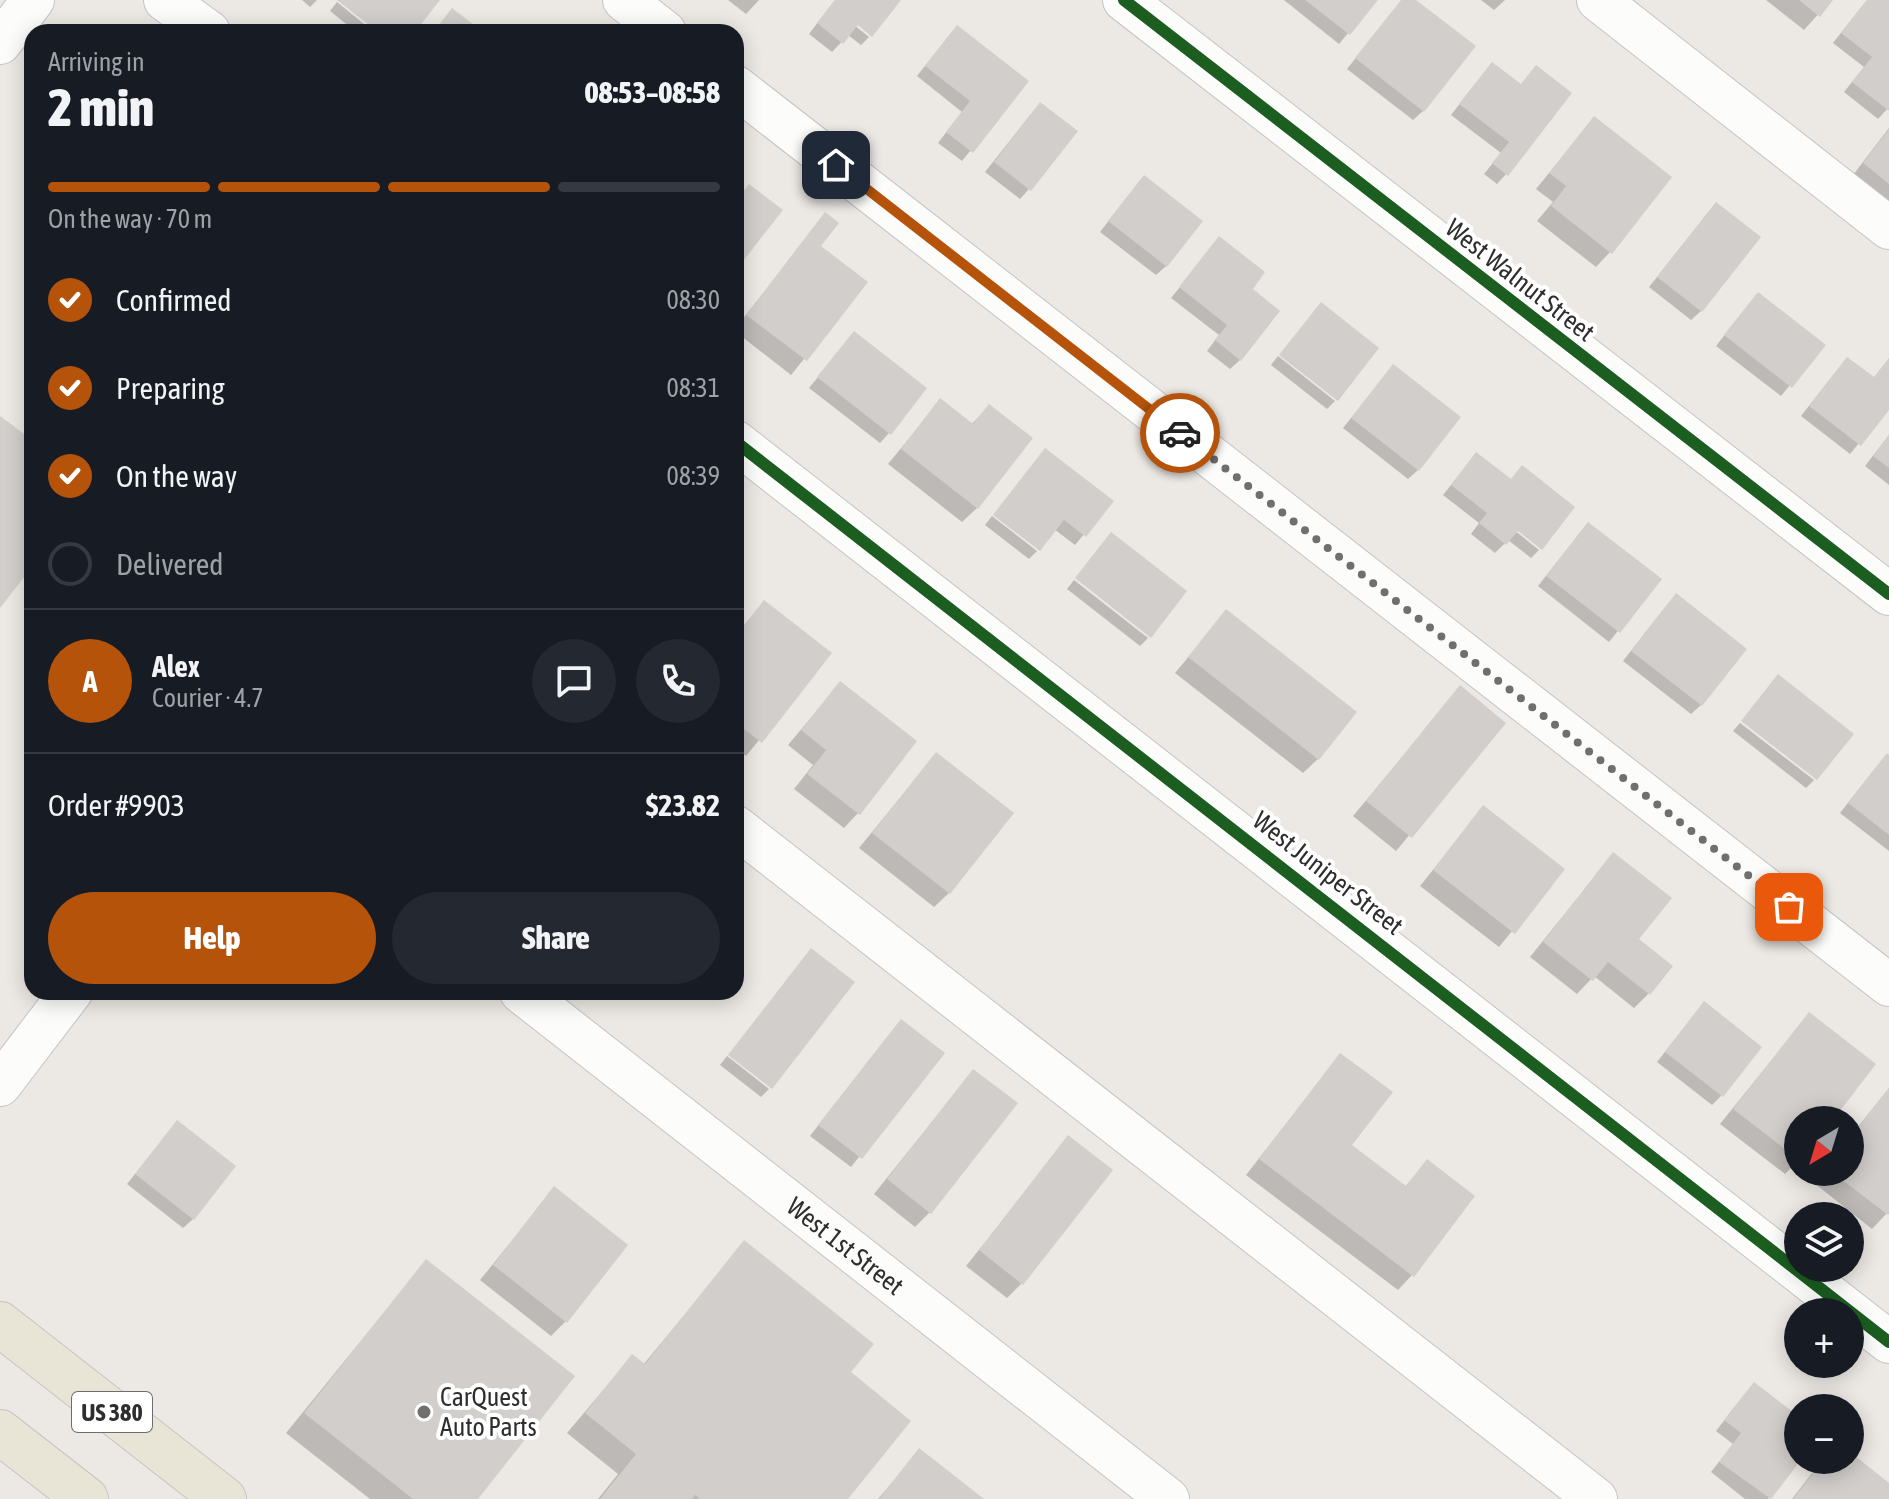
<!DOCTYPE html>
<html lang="en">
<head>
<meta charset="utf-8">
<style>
  body { margin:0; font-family:"Asap Condensed",sans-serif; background:#242831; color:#f1f3f6; height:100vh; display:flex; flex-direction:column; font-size:30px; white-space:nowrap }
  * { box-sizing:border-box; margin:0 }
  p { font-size:26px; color:#9ea1a6 }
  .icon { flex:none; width:44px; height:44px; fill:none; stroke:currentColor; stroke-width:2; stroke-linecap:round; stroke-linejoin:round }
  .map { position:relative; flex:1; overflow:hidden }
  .details { position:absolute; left:24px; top:24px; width:720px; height:976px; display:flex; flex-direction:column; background:#171b24; border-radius:24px; box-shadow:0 4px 20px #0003 }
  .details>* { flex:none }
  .needle { width:52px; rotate:218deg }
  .fabs { position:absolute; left:1784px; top:1106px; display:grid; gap:16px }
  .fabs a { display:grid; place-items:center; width:80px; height:80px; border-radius:50%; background:#171b24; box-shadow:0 4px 20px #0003; font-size:40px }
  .pin { position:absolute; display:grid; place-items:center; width:68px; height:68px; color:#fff; margin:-34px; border-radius:16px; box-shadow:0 4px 12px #0006 }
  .courier { position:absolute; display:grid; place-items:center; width:80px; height:80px; margin:-40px; border:6px solid #b45309; border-radius:50%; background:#fff; color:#222; box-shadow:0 2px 10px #0007 }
  .overview em { font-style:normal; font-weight:800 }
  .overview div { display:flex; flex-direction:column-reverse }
  .overview { display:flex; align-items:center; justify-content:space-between; height:136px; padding:0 24px }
  h1 { font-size:52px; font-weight:800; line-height:60px }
  .bar { display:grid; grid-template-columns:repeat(4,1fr); gap:12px 8px; align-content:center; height:96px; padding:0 24px }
  .bar i { height:10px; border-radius:6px; background:#363941 }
  .bar .current { background:#b45309 }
  .bar p { grid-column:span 4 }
  .line { display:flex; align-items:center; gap:20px; padding:0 24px; border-top:2px solid #363941 }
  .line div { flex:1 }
  .round { display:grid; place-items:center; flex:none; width:84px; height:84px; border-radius:42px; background:#242831 }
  ol { padding:0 24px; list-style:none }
  li { display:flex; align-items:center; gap:24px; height:88px }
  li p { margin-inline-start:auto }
  li .icon { padding:8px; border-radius:50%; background:#b45309; color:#fff; stroke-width:4 }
  li:last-child { color:#9ea1a6 }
  li i { width:44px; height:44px; border:4px solid #363941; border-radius:50% }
  .button { display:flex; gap:16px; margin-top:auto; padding:16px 24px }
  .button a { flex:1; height:92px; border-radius:48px; background:#b45309; color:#fff; font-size:32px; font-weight:800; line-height:92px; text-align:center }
  .button a+a { background:#242831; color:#f1f3f6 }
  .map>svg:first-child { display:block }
  .shadow { fill:#0003 }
  .building { fill:#d1cecb }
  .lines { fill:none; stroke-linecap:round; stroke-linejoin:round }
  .minor-casing { stroke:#c5c4c5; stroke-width:44 }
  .major-casing { stroke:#c6c5c4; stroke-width:46 }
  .minor { stroke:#fcfcfb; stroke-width:42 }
  .major { stroke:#e8e4d6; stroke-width:44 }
  .cycleway-casing { stroke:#fff; stroke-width:17 }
  .cycleway { stroke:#1b5e20; stroke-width:12 }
  .done { stroke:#706f6e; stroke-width:8; stroke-dasharray:0 14.4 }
  .route { stroke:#b45309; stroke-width:10 }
  .poi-dot { fill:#706f6e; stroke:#fff; stroke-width:3 }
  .labels { text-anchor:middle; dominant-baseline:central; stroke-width:8; stroke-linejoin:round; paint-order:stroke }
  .shield { fill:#fff; stroke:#6d6d6d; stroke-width:2 }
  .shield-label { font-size:24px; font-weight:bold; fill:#2e2e2e }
  .street-label { font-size:26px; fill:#2e2e2e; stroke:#fff }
  .poi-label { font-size:26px; fill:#2e2e2e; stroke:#fff; text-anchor:start }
</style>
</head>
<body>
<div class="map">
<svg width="1889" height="1499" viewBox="0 0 1889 1499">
  <rect width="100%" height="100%" fill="#ece8e4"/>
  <!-- shadow -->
  <g class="shadow">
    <path d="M 302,0 L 317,0 L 310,7 Z"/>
    <path d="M 728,0 L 759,0 L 746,14 Z"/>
    <path d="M 835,0 L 898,0 L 851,18 L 849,21 L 869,37 L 861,45 L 848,35 L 832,52 L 809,34 Z"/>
    <path d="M 1284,0 L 1375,0 L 1339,44 Z"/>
    <path d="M 1402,0 L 1413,0 L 1423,111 L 1413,120 L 1347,69 Z"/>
    <path d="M 1481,0 L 1505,0 L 1494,10 Z"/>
    <path d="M 1766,0 L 1831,0 L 1804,30 Z"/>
    <path d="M 1867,0 L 1889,0 L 1889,107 L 1878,119 L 1844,92 L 1864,67 L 1833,43 Z"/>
    <path d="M 337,2 L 374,32 L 356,32 L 330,11 Z"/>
    <path d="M 443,20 L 480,32 L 434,32 Z"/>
    <path d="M 948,37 L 1026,82 L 962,161 L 938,143 L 962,112 L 917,76 Z"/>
    <path d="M 1483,74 L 1520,86 L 1506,174 L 1497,184 L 1484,174 L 1501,153 L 1451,115 Z"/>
    <path d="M 1031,114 L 1029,189 L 1020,199 L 985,172 Z"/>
    <path d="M 1594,118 L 1610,252 L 1596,267 L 1537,221 L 1553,202 L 1536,189 Z"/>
    <path d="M 1889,128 L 1889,210 L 1850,179 Z"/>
    <path d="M 1135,187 L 1166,266 L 1156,275 L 1100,232 Z"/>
    <path d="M 1707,214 L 1701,311 L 1691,320 L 1649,287 Z"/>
    <path d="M 826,215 L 818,246 L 866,282 L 791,375 L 736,332 L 736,327 Z"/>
    <path d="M 1219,239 L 1250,289 L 1240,360 L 1230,369 L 1207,351 L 1219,335 L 1171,298 Z"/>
    <path d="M 1749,304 L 1823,345 L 1781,396 L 1716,346 Z"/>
    <path d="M 854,333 L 889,433 L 880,443 L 809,388 Z"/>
    <path d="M 1278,356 L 1335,401 L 1327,409 L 1271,365 Z"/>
    <path d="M 1889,359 L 1889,407 L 1850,454 L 1801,416 L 1838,369 L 1873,379 Z"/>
    <path d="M 1384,377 L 1418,470 L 1408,479 L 1343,428 Z"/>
    <path d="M 940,401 L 971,425 L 989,406 L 977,508 L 962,522 L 888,464 Z"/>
    <path d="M 1889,435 L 1889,485 L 1865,466 Z"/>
    <path d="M 1467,465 L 1511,523 L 1509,526 L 1539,550 L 1531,558 L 1508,540 L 1495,553 L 1471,534 L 1479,523 L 1443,495 Z"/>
    <path d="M 1111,502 L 1075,545 L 1054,529 L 994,513 Z"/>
    <path d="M 992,516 L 1037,551 L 1029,559 L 985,525 Z"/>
    <path d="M 1579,534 L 1659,580 L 1609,642 L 1538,586 Z"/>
    <path d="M 1074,580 L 1148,638 L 1140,646 L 1067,589 Z"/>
    <path d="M 764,603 L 829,654 L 746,756 L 736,749 L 736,634 Z"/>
    <path d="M 1667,605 L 1701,705 L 1691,714 L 1623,661 Z"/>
    <path d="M 1226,612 L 1318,759 L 1303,773 L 1175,673 Z"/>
    <path d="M 840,683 L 858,813 L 844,828 L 794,789 L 813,765 L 788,745 Z"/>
    <path d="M 1460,688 L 1503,723 L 1396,851 L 1353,816 Z"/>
    <path d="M 1740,723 L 1814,780 L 1806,788 L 1733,731 Z"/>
    <path d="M 936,754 L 949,893 L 934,907 L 859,848 Z"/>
    <path d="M 1889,758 L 1889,851 L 1840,813 L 1877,766 Z"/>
    <path d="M 1483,808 L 1562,870 L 1499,947 L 1420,886 Z"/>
    <path d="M 1613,854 L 1649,993 L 1634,1008 L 1594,976 L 1577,994 L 1530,957 Z"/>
    <path d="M 1695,1014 L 1721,1096 L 1712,1105 L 1657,1062 Z"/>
    <path d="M 1809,1014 L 1830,1120 L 1798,1120 L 1798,1161 L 1785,1174 L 1720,1124 Z"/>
    <path d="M 892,1031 L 942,1053 L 851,1167 L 810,1136 Z"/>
    <path d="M 1340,1055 L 1349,1145 L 1405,1187 L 1427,1162 L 1412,1275 L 1398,1290 L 1246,1175 Z"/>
    <path d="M 727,1056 L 769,1089 L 761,1097 L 720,1065 Z"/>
    <path d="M 973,1071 L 930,1212 L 915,1227 L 874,1194 Z"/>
    <path d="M 1889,1088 L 1889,1211 L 1872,1229 L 1814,1183 L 1822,1172 L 1850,1172 L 1850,1137 Z"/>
    <path d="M 177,1122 L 193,1219 L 183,1228 L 127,1184 Z"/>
    <path d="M 1069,1138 L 1021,1284 L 1007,1298 L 966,1266 Z"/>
    <path d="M 554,1189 L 566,1321 L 551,1336 L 480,1280 Z"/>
    <path d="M 744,1243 L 849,1373 L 846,1499 L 598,1499 L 618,1474 L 567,1433 L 632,1356 L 643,1365 Z"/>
    <path d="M 426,1261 L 476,1499 L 370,1499 L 286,1433 Z"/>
    <path d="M 1745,1394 L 1798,1418 L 1799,1460 L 1768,1499 L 1745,1499 L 1711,1472 L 1733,1444 L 1716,1431 Z"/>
    <path d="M 919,1451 L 980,1499 L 878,1499 Z"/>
    <path d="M 1850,1455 L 1889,1485 L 1889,1499 L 1792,1499 L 1822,1460 L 1850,1460 Z"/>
  </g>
  <!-- building -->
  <g class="building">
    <path d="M 337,0 L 440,0 L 415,32 L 378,32 Z"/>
    <path d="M 835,0 L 901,0 L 872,37 L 858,25 L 843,44 L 817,23 Z"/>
    <path d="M 1305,0 L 1378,0 L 1350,35 Z"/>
    <path d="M 1401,0 L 1416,0 L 1476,46 L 1424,112 L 1355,58 Z"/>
    <path d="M 1799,0 L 1833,0 L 1820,17 Z"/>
    <path d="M 1867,0 L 1889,0 L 1889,111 L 1852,82 L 1872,57 L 1841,33 Z"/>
    <path d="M 452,8 L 483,32 L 447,32 L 439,25 Z"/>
    <path d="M 957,25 L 1029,81 L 973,153 L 946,132 L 970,101 L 925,66 Z"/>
    <path d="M 1492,62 L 1521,84 L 1536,65 L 1572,93 L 1508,176 L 1492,163 L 1509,142 L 1459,104 Z"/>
    <path d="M 1040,102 L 1078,131 L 1031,191 L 994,162 Z"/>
    <path d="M 1594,116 L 1672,177 L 1612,254 L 1551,206 L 1566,186 L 1549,173 Z"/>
    <path d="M 1889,129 L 1889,184 L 1863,163 Z"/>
    <path d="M 1144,175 L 1203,221 L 1167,267 L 1108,221 Z"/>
    <path d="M 749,184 L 783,210 L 736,270 L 736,201 Z"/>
    <path d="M 1716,202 L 1761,237 L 1702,312 L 1657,277 Z"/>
    <path d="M 825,212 L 839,223 L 821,246 L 868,282 L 807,361 L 746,315 Z"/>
    <path d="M 1219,236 L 1265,272 L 1253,289 L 1280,311 L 1241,361 L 1215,340 L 1227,325 L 1179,287 Z"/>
    <path d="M 1758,292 L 1826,345 L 1792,388 L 1724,335 Z"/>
    <path d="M 1321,302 L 1379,348 L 1338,401 L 1279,355 Z"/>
    <path d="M 854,331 L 927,388 L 891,435 L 817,377 Z"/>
    <path d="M 1847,357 L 1874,377 L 1889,358 L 1889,410 L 1861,446 L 1809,406 Z"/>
    <path d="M 1393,364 L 1461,417 L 1419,471 L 1351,418 Z"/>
    <path d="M 940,398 L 973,424 L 989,404 L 1033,438 L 978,509 L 901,449 Z"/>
    <path d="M 0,416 L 32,440 L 32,567 L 0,608 Z"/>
    <path d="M 1889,435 L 1889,468 L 1873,456 Z"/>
    <path d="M 1045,448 L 1114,501 L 1086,537 L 1064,520 L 1040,551 L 993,515 Z"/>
    <path d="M 1476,452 L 1511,479 L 1522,465 L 1575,507 L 1542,550 L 1518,531 L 1506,545 L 1479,523 L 1487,513 L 1451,485 Z"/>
    <path d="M 1588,522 L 1662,579 L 1620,633 L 1546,576 Z"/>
    <path d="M 1111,532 L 1187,591 L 1151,638 L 1075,578 Z"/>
    <path d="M 1676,593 L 1747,649 L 1702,706 L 1631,651 Z"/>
    <path d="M 764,600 L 832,653 L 762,743 L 736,723 L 736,636 Z"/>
    <path d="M 1226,609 L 1357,712 L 1319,760 L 1188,657 Z"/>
    <path d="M 1778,674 L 1854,734 L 1817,780 L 1741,721 Z"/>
    <path d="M 840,681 L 917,741 L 860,815 L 807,774 L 826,750 L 801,730 Z"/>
    <path d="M 1460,685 L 1506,723 L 1412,838 L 1366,801 Z"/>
    <path d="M 936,752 L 1014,813 L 950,894 L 872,833 Z"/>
    <path d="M 1887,753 L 1889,755 L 1889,835 L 1848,803 Z"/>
    <path d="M 1483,805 L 1565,869 L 1515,934 L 1433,870 Z"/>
    <path d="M 1613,852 L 1672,898 L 1639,939 L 1673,966 L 1650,995 L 1608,962 L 1593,981 L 1543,942 Z"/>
    <path d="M 811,948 L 855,982 L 772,1089 L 728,1055 Z"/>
    <path d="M 1704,1001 L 1762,1047 L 1723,1097 L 1665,1052 Z"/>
    <path d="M 1809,1012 L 1876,1064 L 1833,1120 L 1798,1120 L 1798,1159 L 1733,1109 Z"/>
    <path d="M 901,1019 L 945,1053 L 862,1159 L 818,1125 Z"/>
    <path d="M 1340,1053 L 1393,1092 L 1352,1145 L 1406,1186 L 1427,1159 L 1475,1196 L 1414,1277 L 1259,1159 Z"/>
    <path d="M 973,1069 L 1018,1103 L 931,1214 L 887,1179 Z"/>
    <path d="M 1889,1088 L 1889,1214 L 1888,1215 L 1832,1172 L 1850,1172 L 1850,1138 Z"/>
    <path d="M 177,1120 L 236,1166 L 194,1220 L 135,1174 Z"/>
    <path d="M 1068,1135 L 1113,1170 L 1023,1285 L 979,1250 Z"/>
    <path d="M 554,1186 L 628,1245 L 567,1323 L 493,1265 Z"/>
    <path d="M 744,1240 L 874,1344 L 851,1372 L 911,1421 L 848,1499 L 700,1499 L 695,1495 L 692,1499 L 600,1499 L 636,1454 L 585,1413 L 632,1354 L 645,1364 Z"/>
    <path d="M 426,1259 L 575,1376 L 478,1499 L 413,1499 L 304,1413 Z"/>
    <path d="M 1754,1382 L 1798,1416 L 1798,1460 L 1801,1460 L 1771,1499 L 1719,1462 L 1741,1433 L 1724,1420 Z"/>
    <path d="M 919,1448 L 984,1499 L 879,1499 Z"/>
    <path d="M 1850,1452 L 1889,1483 L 1889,1499 L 1793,1499 L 1823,1460 L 1850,1460 Z"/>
  </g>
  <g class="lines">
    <!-- minor casing -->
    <g class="minor-casing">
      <g id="minor">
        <path d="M 165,0 L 209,32"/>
        <path d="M 624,0 L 665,32"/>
        <path d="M 1124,0 L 1889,594"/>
        <path d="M 1598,0 L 1889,228"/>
        <path d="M 0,43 L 33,0"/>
        <path d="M 736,87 L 1889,985"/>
        <path d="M 736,442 L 1889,1342"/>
        <path d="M 736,827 L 1596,1499"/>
        <path id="s1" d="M 521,992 L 1168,1499"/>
        <path d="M 0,1085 L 71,992"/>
      </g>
    </g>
    <!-- major casing -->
    <g class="major-casing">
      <g id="major">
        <path d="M 0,1324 L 224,1499"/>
        <path d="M 0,1432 L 86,1499"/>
      </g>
    </g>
    <!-- minor -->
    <use href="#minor" class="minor"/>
    <!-- major -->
    <use href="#major" class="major"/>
    <!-- cycleway casing -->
    <g class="cycleway-casing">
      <g id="cycleway">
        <path d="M 1124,0 L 1889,594"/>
        <path d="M 736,442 L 1889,1342"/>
      </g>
    </g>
    <!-- cycleway -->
    <use href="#cycleway" class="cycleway"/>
  </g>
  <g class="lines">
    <!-- done -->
    <path class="done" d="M 1180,433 L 1789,907"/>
    <!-- route -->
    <path class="route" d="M 836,165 L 1180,433"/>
  </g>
  <!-- markers -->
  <circle class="poi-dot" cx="424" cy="1412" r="8"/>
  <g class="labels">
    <!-- shield labels -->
    <rect class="shield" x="72" y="1392" width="80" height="40" rx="6"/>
    <g class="shield-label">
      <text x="112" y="1412">US 380</text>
    </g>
    <!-- street labels -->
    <g class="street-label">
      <text transform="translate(1520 280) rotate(38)">West Walnut Street</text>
      <text transform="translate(1328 873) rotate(38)">West Juniper Street</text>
      <text stroke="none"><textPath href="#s1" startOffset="412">West 1st Street</textPath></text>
    </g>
    <!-- poi labels -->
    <g class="poi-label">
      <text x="440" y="1397">CarQuest<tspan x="440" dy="30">Auto Parts</tspan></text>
    </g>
  </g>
</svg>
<div class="fabs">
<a><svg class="needle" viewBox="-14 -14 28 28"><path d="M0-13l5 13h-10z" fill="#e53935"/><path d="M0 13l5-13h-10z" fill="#9ea1a6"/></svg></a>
<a><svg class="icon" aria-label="layers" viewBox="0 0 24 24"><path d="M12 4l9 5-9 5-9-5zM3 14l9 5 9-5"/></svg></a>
<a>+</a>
<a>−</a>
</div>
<div class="pin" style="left:1789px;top:907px;background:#ea580c"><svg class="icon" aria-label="bag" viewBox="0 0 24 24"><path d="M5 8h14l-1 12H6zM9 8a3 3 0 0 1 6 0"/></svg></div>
<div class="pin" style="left:836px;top:165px;background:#1f2937"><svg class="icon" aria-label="home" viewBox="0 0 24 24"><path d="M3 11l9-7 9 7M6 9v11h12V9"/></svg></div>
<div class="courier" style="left:1180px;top:433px"><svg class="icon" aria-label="car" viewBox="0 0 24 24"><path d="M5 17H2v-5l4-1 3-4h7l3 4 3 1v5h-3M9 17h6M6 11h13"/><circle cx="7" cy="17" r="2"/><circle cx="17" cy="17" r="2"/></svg></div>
<section class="details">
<div class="overview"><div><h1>2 min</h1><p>Arriving in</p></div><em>08:53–08:58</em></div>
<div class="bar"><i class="current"></i><i class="current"></i><i class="current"></i><i></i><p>On the way · 70 m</p></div>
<ol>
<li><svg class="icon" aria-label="check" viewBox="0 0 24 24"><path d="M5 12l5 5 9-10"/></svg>Confirmed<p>08:30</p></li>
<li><svg class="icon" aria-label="check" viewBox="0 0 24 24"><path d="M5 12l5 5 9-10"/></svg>Preparing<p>08:31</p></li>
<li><svg class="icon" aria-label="check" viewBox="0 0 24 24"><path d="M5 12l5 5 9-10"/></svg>On the way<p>08:39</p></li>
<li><i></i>Delivered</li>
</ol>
<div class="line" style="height:144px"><b class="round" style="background:#b45309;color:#fff">A</b><div><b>Alex</b><p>Courier · 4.7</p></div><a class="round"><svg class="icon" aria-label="chat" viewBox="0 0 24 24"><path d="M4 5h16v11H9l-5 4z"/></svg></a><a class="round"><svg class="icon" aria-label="phone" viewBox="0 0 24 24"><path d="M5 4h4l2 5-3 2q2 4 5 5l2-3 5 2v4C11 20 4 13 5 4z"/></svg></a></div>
<div class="line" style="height:104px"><div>Order #9903</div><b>$23.82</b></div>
<div class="button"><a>Help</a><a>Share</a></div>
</section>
</div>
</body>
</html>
